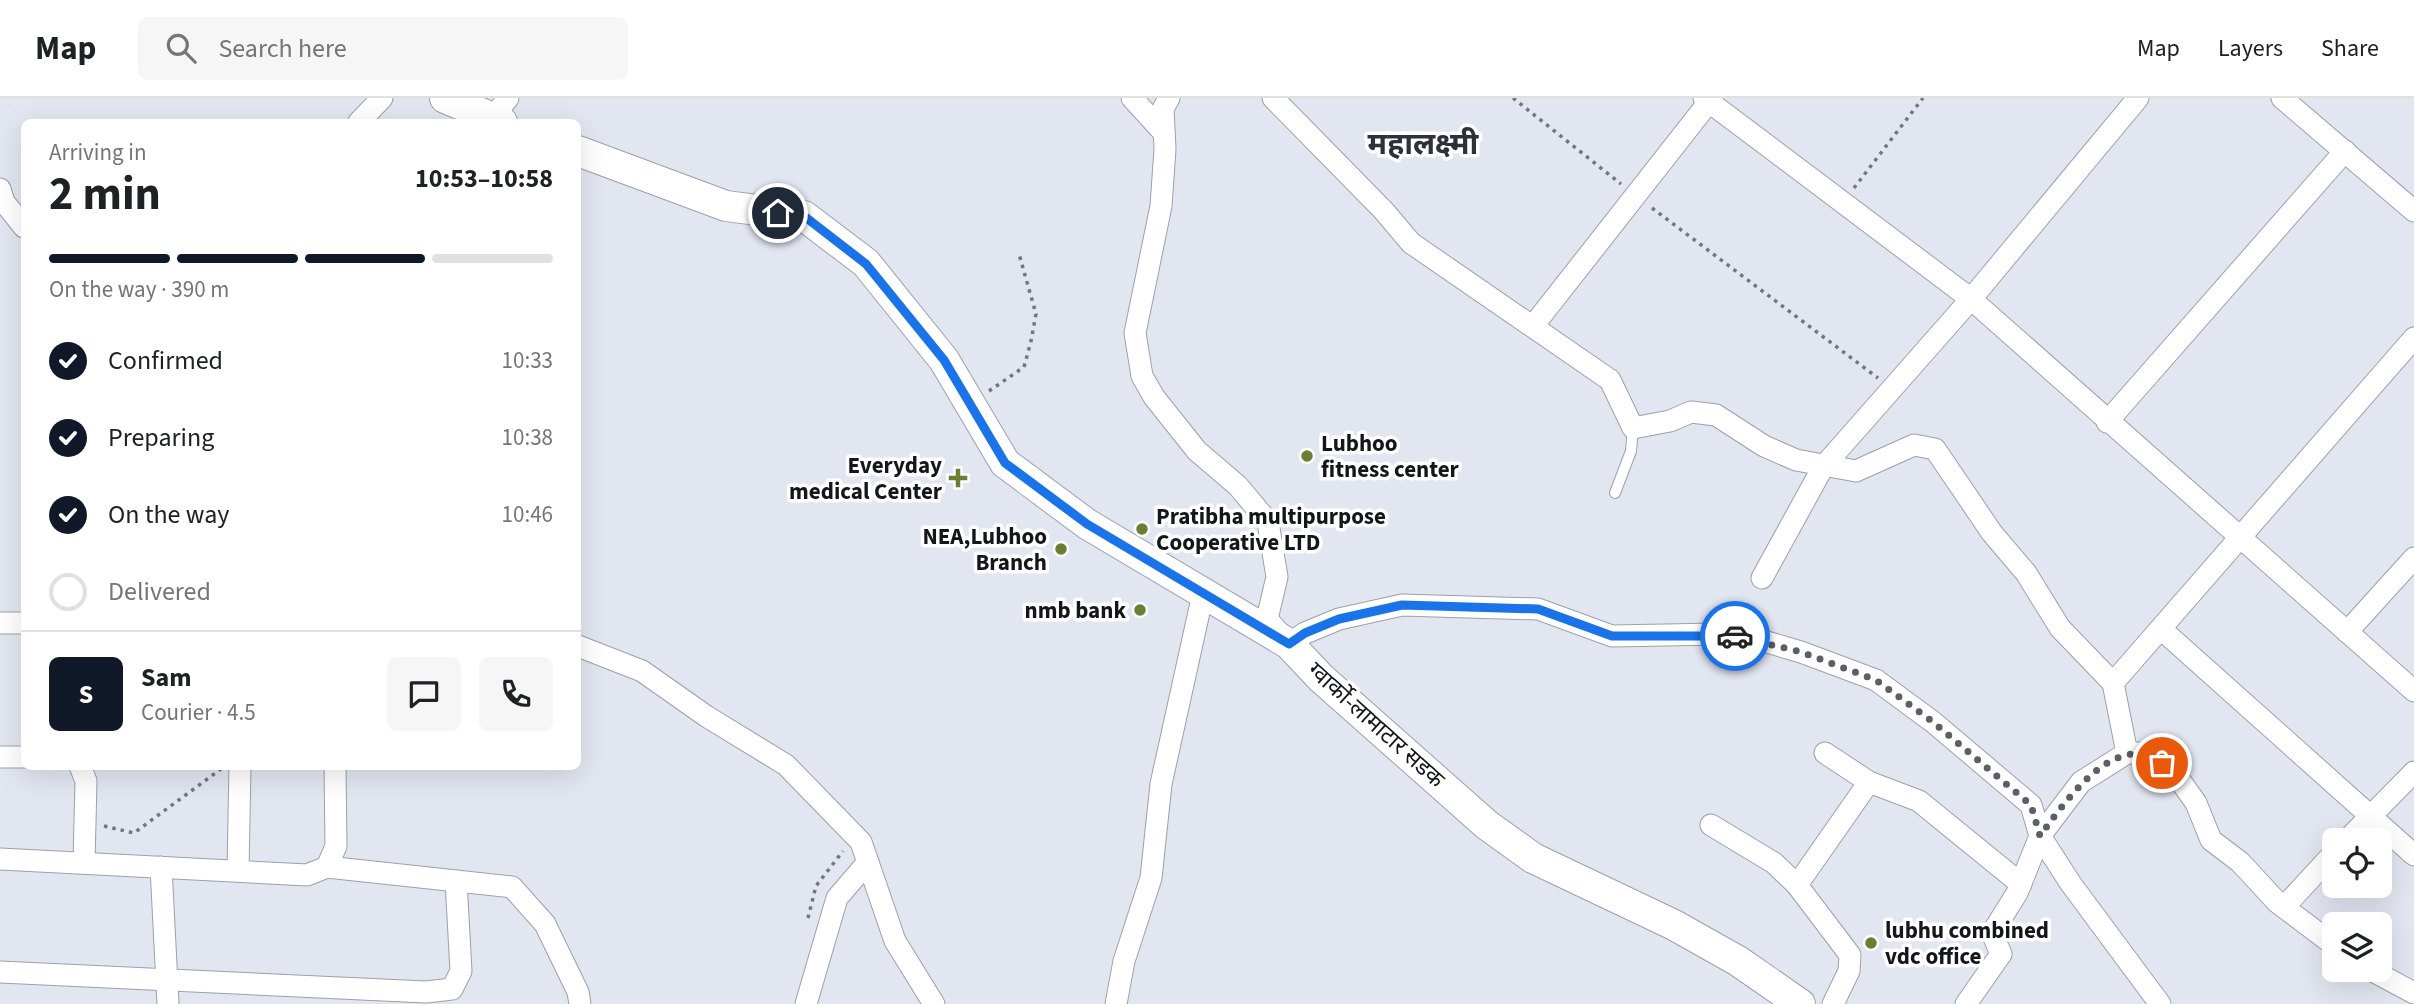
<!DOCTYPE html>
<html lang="en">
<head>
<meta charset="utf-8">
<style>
  body { margin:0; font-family:"Source Sans 3","Noto Sans Devanagari",sans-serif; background:#f6f6f6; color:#202124; height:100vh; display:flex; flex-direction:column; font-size:26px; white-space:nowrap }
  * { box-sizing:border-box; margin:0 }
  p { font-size:23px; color:#757577 }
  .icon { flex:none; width:38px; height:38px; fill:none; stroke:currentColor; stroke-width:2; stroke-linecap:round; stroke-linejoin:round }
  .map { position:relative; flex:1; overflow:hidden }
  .sheet { position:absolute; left:21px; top:21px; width:560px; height:651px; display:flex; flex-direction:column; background:#fff; border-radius:10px; box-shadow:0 7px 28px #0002 }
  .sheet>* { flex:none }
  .tools { position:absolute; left:2322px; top:730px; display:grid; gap:14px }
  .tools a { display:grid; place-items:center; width:70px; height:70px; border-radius:10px; background:#fff; box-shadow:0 7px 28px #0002; font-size:35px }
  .pin { position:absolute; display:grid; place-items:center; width:60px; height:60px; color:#fff; margin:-30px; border:4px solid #fff; border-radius:50%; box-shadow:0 2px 7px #0007 }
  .courier { position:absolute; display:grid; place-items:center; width:70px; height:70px; margin:-35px; border:5px solid #1a73e8; border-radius:50%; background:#fff; color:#222; box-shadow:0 2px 9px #0007 }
  .overview em { font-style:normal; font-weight:700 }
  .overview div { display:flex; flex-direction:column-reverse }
  .overview { display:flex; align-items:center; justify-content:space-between; height:119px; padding:0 28px }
  h1 { font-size:46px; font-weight:700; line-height:52px }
  .bar { display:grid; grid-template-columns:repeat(4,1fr); gap:10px 7px; align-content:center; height:84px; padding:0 28px }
  .bar i { height:9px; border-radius:5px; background:#e0e0e0 }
  .bar .active { background:#111827 }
  .bar p { grid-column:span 4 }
  .line { display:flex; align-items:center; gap:18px; padding:0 28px; border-top:2px solid #e0e0e0 }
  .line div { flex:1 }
  .round { display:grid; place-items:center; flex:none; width:74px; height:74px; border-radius:10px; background:#f6f6f6 }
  ol { padding:0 28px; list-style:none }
  li { display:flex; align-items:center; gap:21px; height:77px }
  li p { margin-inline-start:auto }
  li .icon { padding:7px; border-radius:50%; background:#111827; color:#fff; stroke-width:4 }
  li:last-child { color:#757577 }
  li i { width:38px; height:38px; border:4px solid #e0e0e0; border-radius:50% }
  header { display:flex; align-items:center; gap:42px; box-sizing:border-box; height:98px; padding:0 35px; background:#fff; border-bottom:2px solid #e0e0e0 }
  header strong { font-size:33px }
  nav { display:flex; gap:38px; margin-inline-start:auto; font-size:24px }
  .search { width:490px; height:63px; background:#f6f6f6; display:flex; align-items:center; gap:18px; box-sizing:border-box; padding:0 24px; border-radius:10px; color:#757577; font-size:26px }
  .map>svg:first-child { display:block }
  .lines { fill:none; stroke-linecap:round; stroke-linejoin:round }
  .service-casing { stroke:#9ca0aa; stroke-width:12 }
  .minor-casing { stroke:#9ca0aa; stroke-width:23 }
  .secondary-casing { stroke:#9ca0aa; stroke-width:32 }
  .path { stroke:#74767e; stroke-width:3.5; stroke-dasharray:3.5 5; stroke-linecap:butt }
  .service { stroke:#fff; stroke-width:10 }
  .minor { stroke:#fff; stroke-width:21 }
  .secondary { stroke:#fff; stroke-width:30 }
  .done { stroke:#5d5f65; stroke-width:7; stroke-dasharray:0 12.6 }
  .route { stroke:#1a73e8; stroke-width:9 }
  .poi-dot { fill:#697f31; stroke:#fff; stroke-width:2.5 }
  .labels { text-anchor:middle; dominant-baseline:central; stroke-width:7; stroke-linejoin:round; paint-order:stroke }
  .poi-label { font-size:23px; font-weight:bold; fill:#15161a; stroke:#fff; text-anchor:start }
  .street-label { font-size:23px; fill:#15161a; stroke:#fff }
  .district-label { font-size:30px; font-weight:bold; fill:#2e3139; stroke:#fff }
</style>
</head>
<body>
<header>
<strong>Map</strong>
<div class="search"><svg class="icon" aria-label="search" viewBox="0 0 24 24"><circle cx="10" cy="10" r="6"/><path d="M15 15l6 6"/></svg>Search here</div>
<nav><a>Map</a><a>Layers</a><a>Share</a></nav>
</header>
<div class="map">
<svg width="2414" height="906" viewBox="0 0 2414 906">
  <rect width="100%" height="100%" fill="#e2e6f1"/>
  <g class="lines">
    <!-- service casing -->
    <g class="service-casing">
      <path id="service" d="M 1615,395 L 1631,353 L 1633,330"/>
    </g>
    <!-- minor casing -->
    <g class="minor-casing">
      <g id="minor">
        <path d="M 1132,0 L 1164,35"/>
        <path d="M 1169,0 L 1163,11 L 1165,51 L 1161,108 L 1135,235 L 1142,278 L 1154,299 L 1197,353 L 1238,388 L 1268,424 L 1277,479 L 1267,521 L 1289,546 L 1305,535 L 1339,521 L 1402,507 L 1538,511 L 1612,538 L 1718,536 L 1750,539 L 1801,554 L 1876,582 L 1933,624 L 2031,707 L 2040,738 L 2071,786 L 2160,906"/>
        <path d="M 1273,0 L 1384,113 L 1411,145 L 1610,282 L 1633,330 L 1670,323 L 1691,314 L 1716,317 L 1764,348 L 1796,362 L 1856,373 L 1914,347 L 1935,351 L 1992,435 L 2026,475 L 2060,530 L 2113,585"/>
        <path d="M 1704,0 L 1971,201 L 2414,593"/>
        <path d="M 2282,0 L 2414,113"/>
        <path d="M 492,21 L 508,0"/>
        <path d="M 359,24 L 382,0"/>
        <path d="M 0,91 L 4,104 L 24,129"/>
        <path d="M 1533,228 L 1712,0"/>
        <path d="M 2107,324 L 2345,53"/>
        <path d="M 1762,480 L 1823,369 L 1971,201 L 2138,0"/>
        <path d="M 0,525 L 24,525"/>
        <path d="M 2161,531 L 2414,757"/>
        <path d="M 2347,534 L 2414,460"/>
        <path d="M 578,548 L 642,573 L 706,618 L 786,667 L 861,744 L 895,843 L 934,906"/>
        <path d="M 1825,655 L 1869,684 L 1919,703 L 2021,786"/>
        <path d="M 2127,655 L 2113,585 L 2414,240"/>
        <path d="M 0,659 L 24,659"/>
        <path d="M 80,668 L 86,683 L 84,765"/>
        <path d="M 1711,727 L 1774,765 L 1797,787 L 1850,857 L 1849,873 L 1833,906"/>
        <path d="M 2347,742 L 2414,674"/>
        <path d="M 0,761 L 307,777 L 327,769 L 336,748 L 335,668"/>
        <path d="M 161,769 L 168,906"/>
        <path d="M 327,769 L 512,789 L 545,826 L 578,894 L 580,906"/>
        <path d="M 238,772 L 240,668"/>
        <path d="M 1797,787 L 1869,684"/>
        <path d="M 2284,809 L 2334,755"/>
        <path d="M 2371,872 L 2414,895"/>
        <path d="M 0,874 L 426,894 L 452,891 L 461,873 L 456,783"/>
        <path d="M 806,906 L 837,800 L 868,764"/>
        <path d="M 1116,906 L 1124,863 L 1151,780 L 1161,686 L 1203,496"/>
        <path d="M 1966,906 L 2001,856 L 1992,835 L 2017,795 L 2040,738 L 2081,684 L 2127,655 L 2149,655 L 2174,674 L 2196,705 L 2211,742 L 2240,764 L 2277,804 L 2334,847"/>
      </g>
    </g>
    <!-- secondary casing -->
    <g class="secondary-casing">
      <g id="secondary">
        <path d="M 445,0 L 502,24"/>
        <path d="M 578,53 L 726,108 L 804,118 L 866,165 L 944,262 L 1005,365 L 1087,426 L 1289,546 L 1321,580 L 1487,727 L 1533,760 L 1674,827 L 1738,863 L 1800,906"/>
      </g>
    </g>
    <!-- path -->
    <g class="path">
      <path d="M 1513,0 L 1621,86"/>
      <path d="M 1854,90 L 1923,0"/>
      <path d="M 1652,110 L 1878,280"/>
      <path d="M 989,293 L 1024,269 L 1031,243 L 1036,216 L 1019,156"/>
      <path d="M 104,728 L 134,735 L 221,671"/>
      <path d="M 808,820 L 816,788 L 843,753"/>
    </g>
    <!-- service -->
    <use href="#service" class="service"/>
    <!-- minor -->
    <use href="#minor" class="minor"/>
    <!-- secondary -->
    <use href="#secondary" class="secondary"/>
  </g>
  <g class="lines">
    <!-- done -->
    <path class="done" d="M 1735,538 L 1801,554 L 1876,582 L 1933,624 L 2031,707 L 2040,738 C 2064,705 2115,630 2162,665"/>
    <!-- route -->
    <path class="route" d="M 778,115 L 804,118 L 866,166 L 944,262 L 1005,365 L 1087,426 L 1289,546 L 1305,535 L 1339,521 L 1402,507 L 1538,511 L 1612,538 L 1735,538"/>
  </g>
  <!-- markers -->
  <g class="poi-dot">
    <circle cx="1307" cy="358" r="7"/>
    <path d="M954.5 369.5h7v7h7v7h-7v7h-7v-7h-7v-7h7z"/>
    <circle cx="1142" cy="431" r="7"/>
    <circle cx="1061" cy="451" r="7"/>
    <circle cx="1140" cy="512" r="7"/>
    <circle cx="1871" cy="845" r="7"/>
  </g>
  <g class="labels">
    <!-- poi labels -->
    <g class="poi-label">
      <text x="1321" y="345">Lubhoo<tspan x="1321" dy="26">fitness center</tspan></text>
      <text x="942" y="367" text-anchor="end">Everyday<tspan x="942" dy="26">medical Center</tspan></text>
      <text x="1156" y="418">Pratibha multipurpose<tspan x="1156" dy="26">Cooperative LTD</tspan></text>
      <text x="1047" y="438" text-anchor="end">NEA,Lubhoo<tspan x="1047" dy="26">Branch</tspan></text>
      <text x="1126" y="512" text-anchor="end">nmb bank</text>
      <text x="1885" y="832">lubhu combined<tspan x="1885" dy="26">vdc office</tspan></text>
    </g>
    <!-- street labels -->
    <g class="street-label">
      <text transform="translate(1376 627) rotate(42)">ग्वार्को-लामाटार सडक</text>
    </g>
    <!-- district labels -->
    <g class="district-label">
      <text x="1423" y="46">महालक्ष्मी</text>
    </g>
  </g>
</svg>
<div class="tools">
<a><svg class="icon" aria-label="locate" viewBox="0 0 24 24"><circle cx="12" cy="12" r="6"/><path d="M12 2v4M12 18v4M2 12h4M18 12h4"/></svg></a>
<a><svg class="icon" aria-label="layers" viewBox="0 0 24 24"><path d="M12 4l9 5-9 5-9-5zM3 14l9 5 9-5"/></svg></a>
</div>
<div class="pin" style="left:2162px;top:665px;background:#ea580c"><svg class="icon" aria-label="bag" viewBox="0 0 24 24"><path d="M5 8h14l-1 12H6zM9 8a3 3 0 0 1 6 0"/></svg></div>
<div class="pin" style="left:778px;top:115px;background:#1f2937"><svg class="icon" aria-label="home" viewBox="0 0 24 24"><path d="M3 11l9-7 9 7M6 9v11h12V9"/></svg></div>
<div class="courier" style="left:1735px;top:538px"><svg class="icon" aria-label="car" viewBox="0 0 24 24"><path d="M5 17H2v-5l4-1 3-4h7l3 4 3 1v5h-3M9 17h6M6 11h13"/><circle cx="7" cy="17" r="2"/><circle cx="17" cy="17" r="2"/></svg></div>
<section class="sheet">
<div class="overview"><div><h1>2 min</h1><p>Arriving in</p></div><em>10:53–10:58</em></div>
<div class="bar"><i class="active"></i><i class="active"></i><i class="active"></i><i></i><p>On the way · 390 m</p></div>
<ol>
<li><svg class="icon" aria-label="check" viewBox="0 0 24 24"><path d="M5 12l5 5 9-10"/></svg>Confirmed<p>10:33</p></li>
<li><svg class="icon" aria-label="check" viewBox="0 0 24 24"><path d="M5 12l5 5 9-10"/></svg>Preparing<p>10:38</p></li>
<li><svg class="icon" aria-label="check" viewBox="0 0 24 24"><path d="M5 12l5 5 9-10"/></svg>On the way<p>10:46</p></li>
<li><i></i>Delivered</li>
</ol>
<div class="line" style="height:126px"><b class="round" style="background:#111827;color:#fff">S</b><div><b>Sam</b><p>Courier · 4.5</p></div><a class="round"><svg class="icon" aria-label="chat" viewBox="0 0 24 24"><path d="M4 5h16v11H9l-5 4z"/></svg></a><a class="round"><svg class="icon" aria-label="phone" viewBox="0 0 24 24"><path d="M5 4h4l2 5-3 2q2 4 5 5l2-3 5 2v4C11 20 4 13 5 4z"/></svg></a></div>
</section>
</div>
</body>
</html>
